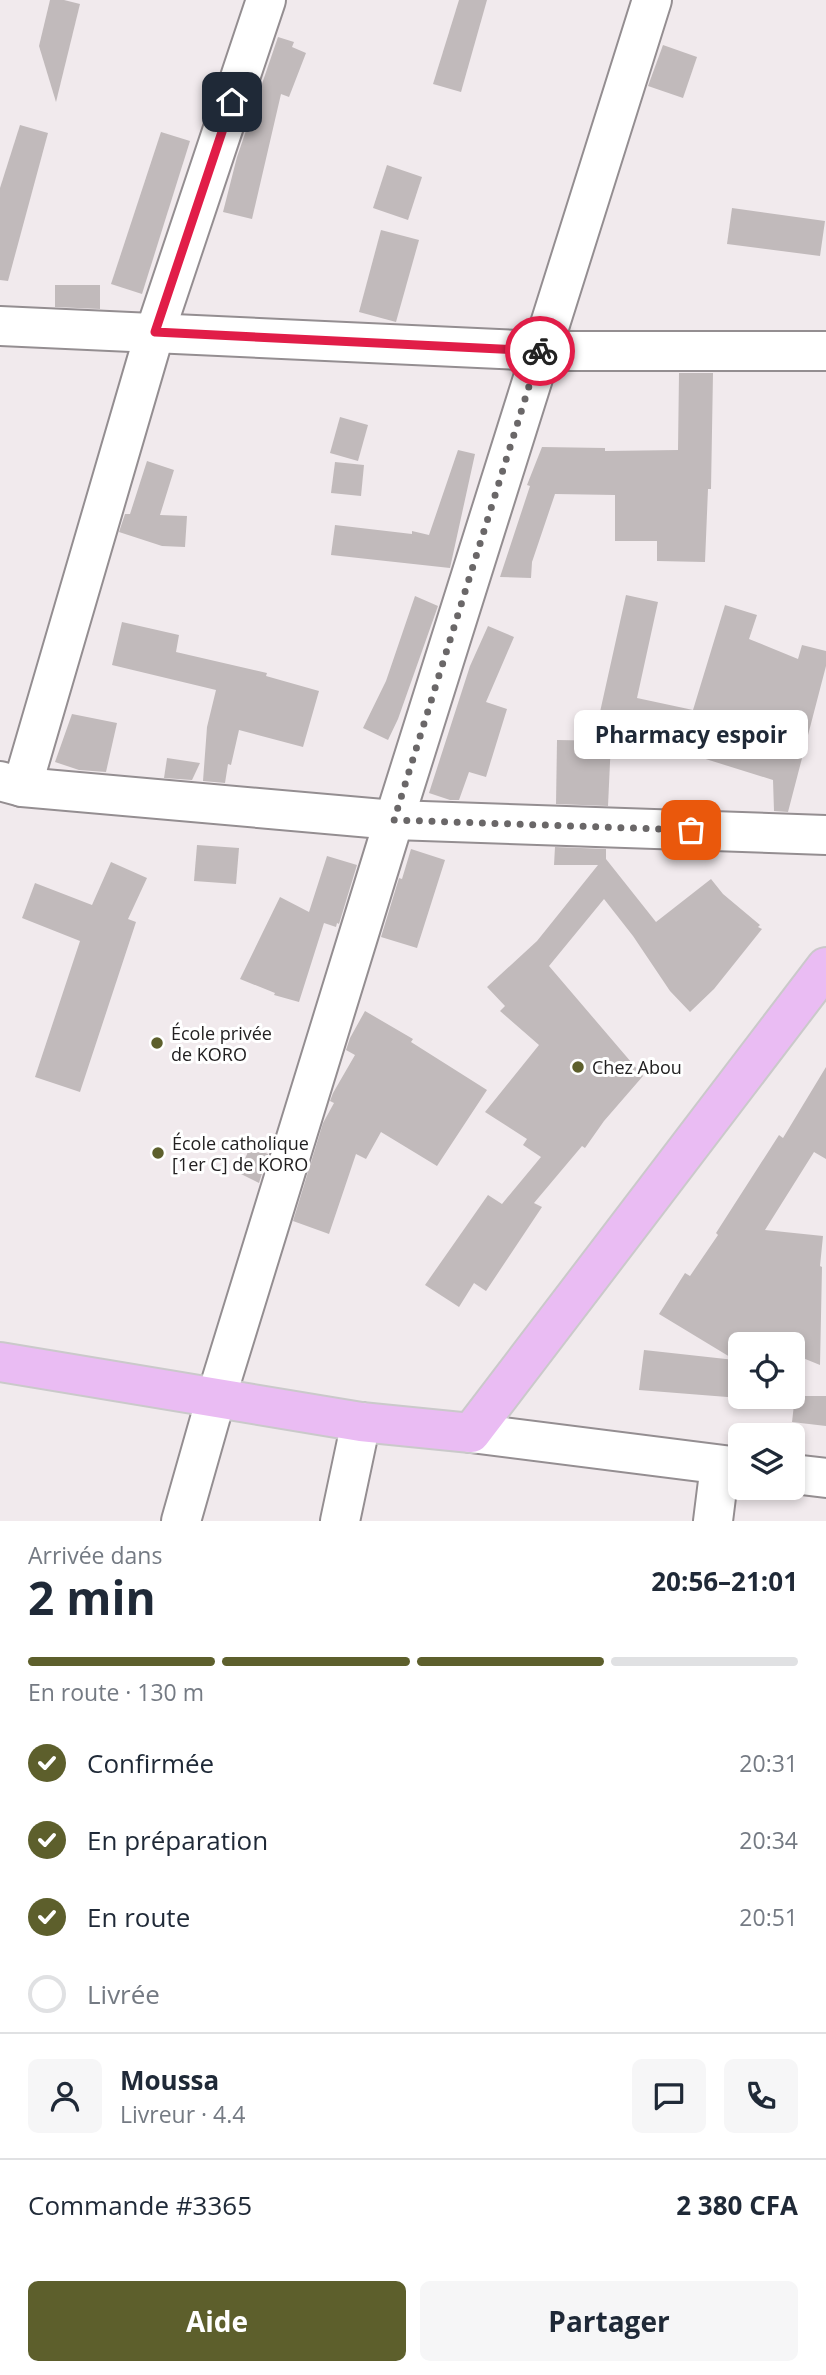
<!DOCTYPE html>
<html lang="fr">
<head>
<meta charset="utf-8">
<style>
  body { margin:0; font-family:"Open Sans",sans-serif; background:#f6f6f7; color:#1f2937; height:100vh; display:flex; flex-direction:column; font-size:26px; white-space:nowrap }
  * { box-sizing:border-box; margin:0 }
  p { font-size:23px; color:#747a83 }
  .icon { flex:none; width:38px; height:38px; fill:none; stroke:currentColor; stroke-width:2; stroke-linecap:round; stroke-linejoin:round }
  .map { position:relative; height:1521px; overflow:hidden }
  .sheet { display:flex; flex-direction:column; background:#fff; flex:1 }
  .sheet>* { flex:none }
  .tools { position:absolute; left:728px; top:1332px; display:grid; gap:14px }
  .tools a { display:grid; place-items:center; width:77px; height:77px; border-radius:10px; background:#fff; box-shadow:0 4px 10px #0003; font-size:35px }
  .pin { position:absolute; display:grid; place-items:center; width:60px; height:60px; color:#fff; margin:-30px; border-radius:14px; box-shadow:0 4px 10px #0006 }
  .courier { position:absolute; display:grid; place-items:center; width:70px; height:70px; margin:-35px; border:5px solid #e11d48; border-radius:50%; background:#fff; color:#222; box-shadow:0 2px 9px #0007 }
  .bubble { position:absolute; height:49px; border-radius:10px; background:#fff; box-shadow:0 4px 10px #0003; font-size:23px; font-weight:700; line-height:49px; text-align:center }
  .headline em { font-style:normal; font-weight:700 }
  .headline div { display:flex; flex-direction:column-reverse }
  .headline { display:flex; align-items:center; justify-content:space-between; height:119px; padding:0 28px }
  h1 { font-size:46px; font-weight:700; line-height:52px }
  .bar { display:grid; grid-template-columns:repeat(4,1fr); gap:10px 7px; align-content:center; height:84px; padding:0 28px }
  .bar i { height:9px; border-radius:5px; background:#e0e1e3 }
  .bar .selected { background:#5d5f2c }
  .bar p { grid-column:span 4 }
  .line { display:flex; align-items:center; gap:18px; padding:0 28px; border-top:2px solid #e0e1e3 }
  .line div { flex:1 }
  .round { display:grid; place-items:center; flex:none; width:74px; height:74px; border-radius:10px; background:#f6f6f7 }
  ol { padding:0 28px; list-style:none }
  li { display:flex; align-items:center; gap:21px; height:77px }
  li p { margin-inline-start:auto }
  li .icon { padding:7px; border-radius:50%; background:#5d5f2c; color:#fff; stroke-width:4 }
  li:last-child { color:#747a83 }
  li i { width:38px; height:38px; border:4px solid #e0e1e3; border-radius:50% }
  .button { display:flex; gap:14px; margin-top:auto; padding:14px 28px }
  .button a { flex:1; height:80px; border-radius:10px; background:#5d5f2c; color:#fff; font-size:28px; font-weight:700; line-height:80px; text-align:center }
  .button a+a { background:#f6f6f7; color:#1f2937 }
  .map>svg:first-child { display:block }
  .building { fill:#c1babb }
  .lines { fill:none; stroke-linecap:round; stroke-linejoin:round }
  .minor-casing { stroke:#948e91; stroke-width:42 }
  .major-casing { stroke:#cac9ca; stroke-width:42 }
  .minor { stroke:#fff; stroke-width:38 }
  .major { stroke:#eabcf3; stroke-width:38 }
  .done { stroke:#6a6768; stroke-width:7; stroke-dasharray:0 12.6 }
  .route { stroke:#e11d48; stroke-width:9 }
  .poi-dot { fill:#5d5f2c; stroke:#fff; stroke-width:2.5 }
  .labels { text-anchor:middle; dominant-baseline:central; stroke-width:6; stroke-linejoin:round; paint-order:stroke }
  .poi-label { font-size:18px; fill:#222021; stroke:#fff; text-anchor:start }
</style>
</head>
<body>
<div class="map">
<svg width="826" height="1521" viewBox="0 0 826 1521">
  <rect width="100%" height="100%" fill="#f1eaed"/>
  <!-- building -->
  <g class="building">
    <path d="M 50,0 L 64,0 L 80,4 L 56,102 L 39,46 Z"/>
    <path d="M 459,0 L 487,0 L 461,92 L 433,84 Z"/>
    <path d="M 278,37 L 294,42 L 292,47 L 306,53 L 289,97 L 281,94 L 252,219 L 223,212 L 237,157 Z"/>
    <path d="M 663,45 L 697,57 L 683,98 L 648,86 Z"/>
    <path d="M 20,125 L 48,133 L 8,281 L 0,280 L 0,188 Z"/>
    <path d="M 161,132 L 190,141 L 142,294 L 111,284 Z"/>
    <path d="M 387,165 L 422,177 L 408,220 L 373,208 Z"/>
    <path d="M 732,208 L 825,221 L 820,256 L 727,244 Z"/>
    <path d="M 381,230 L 419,240 L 396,322 L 359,312 Z"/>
    <path d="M 55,285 L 100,285 L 100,309 L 55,307 Z"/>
    <path d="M 679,373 L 713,373 L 711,489 L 708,489 L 705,562 L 657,561 L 657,541 L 615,541 L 615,495 L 555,494 L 532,562 L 531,578 L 500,577 L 530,486 L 527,485 L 542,447 L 605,448 L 605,451 L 678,450 Z"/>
    <path d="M 340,417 L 368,425 L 358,461 L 330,453 Z"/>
    <path d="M 458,450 L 475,454 L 450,568 L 331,555 L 335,525 L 412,534 L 412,531 L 429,535 Z"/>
    <path d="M 147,461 L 174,470 L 160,515 L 187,516 L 185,547 L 162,546 L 119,532 L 125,514 L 130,514 Z"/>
    <path d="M 335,462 L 364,465 L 361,496 L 331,493 Z"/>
    <path d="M 626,595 L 658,602 L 637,698 L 693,710 L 725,605 L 757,615 L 749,639 L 798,659 L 802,645 L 826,651 L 826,666 L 788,812 L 774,811 L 773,780 L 680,751 L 683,740 L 598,721 Z"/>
    <path d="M 415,596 L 438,606 L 398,719 L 388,740 L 363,728 L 386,681 Z"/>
    <path d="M 122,622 L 179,635 L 176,652 L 267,673 L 266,676 L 319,691 L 303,747 L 239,730 L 231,765 L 228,764 L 225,783 L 203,781 L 207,727 L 216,690 L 112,665 Z"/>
    <path d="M 488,626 L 514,637 L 486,702 L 507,709 L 486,777 L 469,772 L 459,800 L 450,800 L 429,793 L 470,666 Z"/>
    <path d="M 72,714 L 117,723 L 106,772 L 79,770 L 55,762 Z"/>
    <path d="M 557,740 L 611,741 L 608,806 L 556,804 Z"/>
    <path d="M 167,758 L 200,763 L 192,780 L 164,778 Z"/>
    <path d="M 197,845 L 239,848 L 236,884 L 194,881 Z"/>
    <path d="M 555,847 L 606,849 L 606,859 L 656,922 L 711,879 L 723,894 L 760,925 L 758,927 L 762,929 L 714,989 L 690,1012 L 670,991 L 633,936 L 604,899 L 549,966 L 643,1076 L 604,1121 L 585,1148 L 582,1146 L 534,1203 L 542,1207 L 486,1291 L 474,1283 L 459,1307 L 425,1285 L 488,1195 L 502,1204 L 541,1157 L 523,1145 L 527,1139 L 485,1112 L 539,1045 L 500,1011 L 505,1006 L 487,987 L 537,941 L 598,865 L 554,865 Z"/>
    <path d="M 411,849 L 445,860 L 417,948 L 381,937 L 399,878 L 402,879 Z"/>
    <path d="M 327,856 L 357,865 L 339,924 L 337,923 L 336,927 L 324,923 L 299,1002 L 274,995 L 275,993 L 240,979 L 280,897 L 309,912 Z"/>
    <path d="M 111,862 L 147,878 L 128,919 L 136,922 L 80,1092 L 35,1077 L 80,941 L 22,918 L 35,883 L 92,905 Z"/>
    <path d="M 365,1011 L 413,1039 L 411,1042 L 487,1090 L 437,1166 L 381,1132 L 366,1159 L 356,1154 L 329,1234 L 293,1221 L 323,1123 L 334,1103 L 330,1101 L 333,1093 L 355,1055 L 346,1050 L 350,1038 Z"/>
    <path d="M 826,1067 L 826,1159 L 814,1152 L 765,1230 L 823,1236 L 820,1266 L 822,1267 L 820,1365 L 793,1354 L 793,1344 L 767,1344 L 740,1333 L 740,1398 L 639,1390 L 644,1350 L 735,1360 L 659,1314 L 685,1273 L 690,1276 L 718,1235 L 716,1233 L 779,1135 L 783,1138 Z"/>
    <path d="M 250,1147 L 268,1154 L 259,1183 L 239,1173 Z"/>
    <path d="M 795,1396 L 826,1396 L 826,1426 L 792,1422 Z"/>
  </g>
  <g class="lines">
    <!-- minor casing -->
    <g class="minor-casing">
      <g id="minor">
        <path d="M 0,326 L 541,351 L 826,351"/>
        <path d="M 0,781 L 22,787 L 394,820 L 826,835"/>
        <path d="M 22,787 L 155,332 L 266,0"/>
        <path d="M 471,1433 L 740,1467"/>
        <path d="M 793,1474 L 826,1478"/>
        <path d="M 181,1521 L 216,1398 L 394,820 L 652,0"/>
        <path d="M 340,1521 L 361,1422"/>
        <path d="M 713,1521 L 720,1465"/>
      </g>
    </g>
    <!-- major casing -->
    <g class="major-casing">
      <path id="major" d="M 0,1362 L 361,1422 L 471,1433 L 826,967"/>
    </g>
    <!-- minor -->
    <use href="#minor" class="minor"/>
    <!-- major -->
    <use href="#major" class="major"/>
  </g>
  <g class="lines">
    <!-- done -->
    <path class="done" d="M 540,351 L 394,820 L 691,830"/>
    <!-- route -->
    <path class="route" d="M 232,102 L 155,332 L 540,351"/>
  </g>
  <!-- markers -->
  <g class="poi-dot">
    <circle cx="157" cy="1043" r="7"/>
    <circle cx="578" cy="1067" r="7"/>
    <circle cx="158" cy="1153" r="7"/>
  </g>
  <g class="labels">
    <!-- poi labels -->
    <g class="poi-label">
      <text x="171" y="1033">École privée<tspan x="171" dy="21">de KORO</tspan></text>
      <text x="592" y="1067">Chez Abou</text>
      <text x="172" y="1143">École catholique<tspan x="172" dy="21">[1er C] de KORO</tspan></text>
    </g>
  </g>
</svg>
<div class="tools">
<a><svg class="icon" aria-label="locate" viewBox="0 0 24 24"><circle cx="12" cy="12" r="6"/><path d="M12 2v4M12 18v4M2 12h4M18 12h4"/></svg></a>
<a><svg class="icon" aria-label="layers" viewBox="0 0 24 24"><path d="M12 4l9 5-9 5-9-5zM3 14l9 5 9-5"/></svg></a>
</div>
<div class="pin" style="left:691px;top:830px;background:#ea580c"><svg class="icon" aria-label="bag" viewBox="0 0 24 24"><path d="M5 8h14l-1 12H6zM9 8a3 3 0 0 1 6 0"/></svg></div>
<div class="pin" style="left:232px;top:102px;background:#1f2937"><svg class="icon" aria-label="home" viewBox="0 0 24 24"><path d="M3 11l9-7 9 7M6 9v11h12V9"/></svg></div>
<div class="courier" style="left:540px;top:351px"><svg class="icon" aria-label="bike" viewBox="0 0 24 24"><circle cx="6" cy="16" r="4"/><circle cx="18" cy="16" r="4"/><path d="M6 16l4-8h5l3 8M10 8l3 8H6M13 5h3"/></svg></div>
<div class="bubble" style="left:574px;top:710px;width:234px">Pharmacy espoir</div>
</div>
<section class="sheet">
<div class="headline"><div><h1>2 min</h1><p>Arrivée dans</p></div><em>20:56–21:01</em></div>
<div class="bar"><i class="selected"></i><i class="selected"></i><i class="selected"></i><i></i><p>En route · 130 m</p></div>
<ol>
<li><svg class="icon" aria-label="check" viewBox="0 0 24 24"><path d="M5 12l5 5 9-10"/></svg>Confirmée<p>20:31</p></li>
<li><svg class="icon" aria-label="check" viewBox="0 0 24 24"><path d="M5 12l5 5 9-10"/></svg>En préparation<p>20:34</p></li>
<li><svg class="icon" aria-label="check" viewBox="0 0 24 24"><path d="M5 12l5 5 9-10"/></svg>En route<p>20:51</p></li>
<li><i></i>Livrée</li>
</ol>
<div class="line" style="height:126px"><a class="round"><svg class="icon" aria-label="person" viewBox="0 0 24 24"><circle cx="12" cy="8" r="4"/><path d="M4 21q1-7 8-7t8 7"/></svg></a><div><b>Moussa</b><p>Livreur · 4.4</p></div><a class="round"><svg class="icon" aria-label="chat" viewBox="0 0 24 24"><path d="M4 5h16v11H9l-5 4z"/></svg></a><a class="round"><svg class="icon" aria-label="phone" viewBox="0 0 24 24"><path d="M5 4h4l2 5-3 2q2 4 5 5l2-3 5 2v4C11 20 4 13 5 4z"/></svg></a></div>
<div class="line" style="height:91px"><div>Commande #3365</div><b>2 380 CFA</b></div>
<div class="button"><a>Aide</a><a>Partager</a></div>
</section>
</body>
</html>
